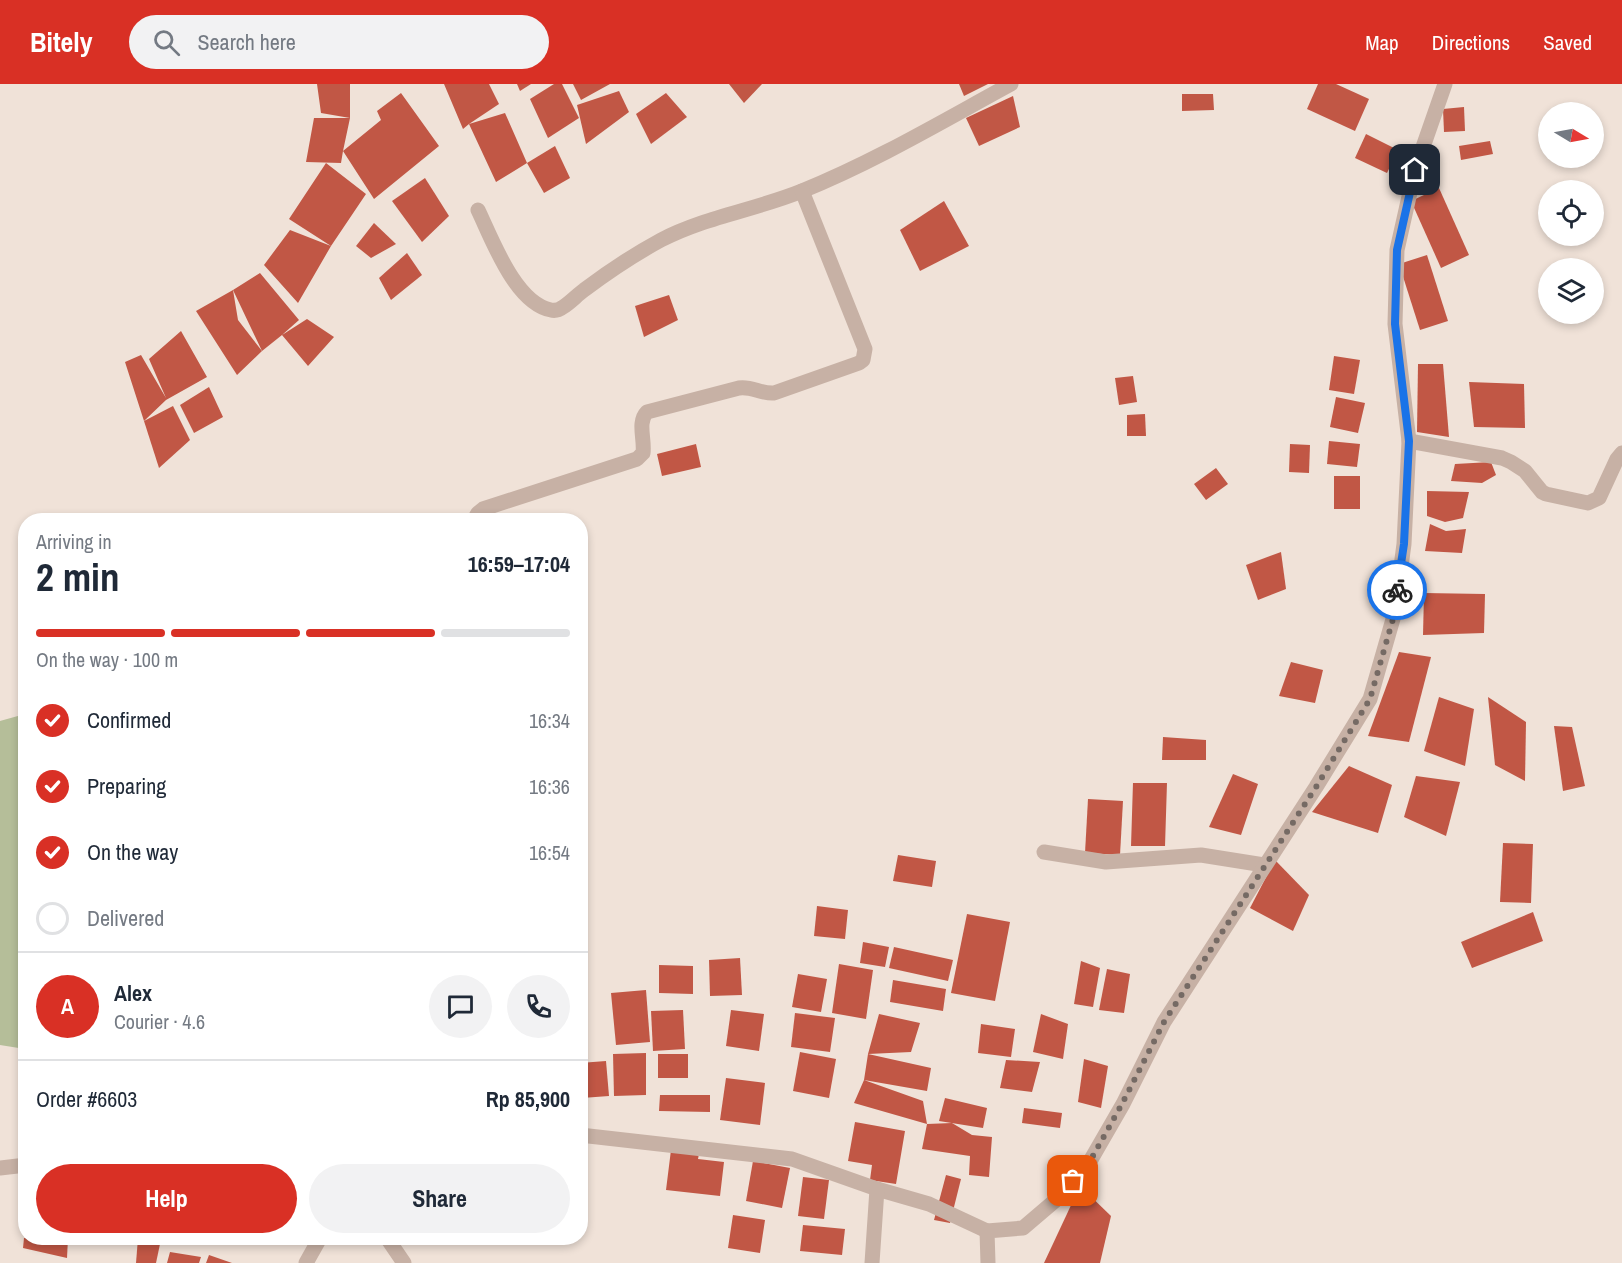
<!DOCTYPE html>
<html lang="en">
<head>
<meta charset="utf-8">
<style>
  body { margin:0; font-family:"Archivo Narrow",sans-serif; background:#f2f2f3; color:#1f2937; height:100vh; display:flex; flex-direction:column; font-size:22px; white-space:nowrap }
  * { box-sizing:border-box; margin:0 }
  p { font-size:20px; color:#747a83 }
  .icon { flex:none; width:33px; height:33px; fill:none; stroke:currentColor; stroke-width:2; stroke-linecap:round; stroke-linejoin:round }
  .map { position:relative; flex:1; overflow:hidden }
  .panel { position:absolute; left:18px; top:429px; width:570px; height:732px; display:flex; flex-direction:column; background:#fff; border-radius:24px; box-shadow:0 3px 9px #0003 }
  .panel>* { flex:none }
  .needle { width:39px; rotate:100deg }
  .fabs { position:absolute; left:1538px; top:18px; display:grid; gap:12px }
  .fabs a { display:grid; place-items:center; width:66px; height:66px; border-radius:50%; background:#fff; box-shadow:0 3px 9px #0003; font-size:30px }
  .pin { position:absolute; display:grid; place-items:center; width:51px; height:51px; color:#fff; margin:-26px; border-radius:12px; box-shadow:0 3px 9px #0006 }
  .courier { position:absolute; display:grid; place-items:center; width:60px; height:60px; margin:-30px; border:4px solid #1a73e8; border-radius:50%; background:#fff; color:#222; box-shadow:0 2px 8px #0007 }
  .headline em { font-style:normal; font-weight:700 }
  .headline div { display:flex; flex-direction:column-reverse }
  .headline { display:flex; align-items:center; justify-content:space-between; height:102px; padding:0 18px }
  h1 { font-size:39px; font-weight:700; line-height:45px }
  .bar { display:grid; grid-template-columns:repeat(4,1fr); gap:9px 6px; align-content:center; height:72px; padding:0 18px }
  .bar i { height:8px; border-radius:4px; background:#e0e1e3 }
  .bar .selected { background:#d93025 }
  .bar p { grid-column:span 4 }
  .line { display:flex; align-items:center; gap:15px; padding:0 18px; border-top:2px solid #e0e1e3 }
  .line div { flex:1 }
  .round { display:grid; place-items:center; flex:none; width:63px; height:63px; border-radius:32px; background:#f2f2f3 }
  ol { padding:0 18px; list-style:none }
  li { display:flex; align-items:center; gap:18px; height:66px }
  li p { margin-inline-start:auto }
  li .icon { padding:6px; border-radius:50%; background:#d93025; color:#fff; stroke-width:4 }
  li:last-child { color:#747a83 }
  li i { width:33px; height:33px; border:3px solid #e0e1e3; border-radius:50% }
  .cta { display:flex; gap:12px; margin-top:auto; padding:12px 18px }
  .cta a { flex:1; height:69px; border-radius:36px; background:#d93025; color:#fff; font-size:24px; font-weight:700; line-height:69px; text-align:center }
  .cta a+a { background:#f2f2f3; color:#1f2937 }
  header { display:flex; align-items:center; gap:36px; box-sizing:border-box; height:84px; padding:0 30px; background:#d93025; color:#fff }
  header strong { font-size:28px }
  nav { display:flex; gap:33px; margin-inline-start:auto; font-size:21px }
  .search { width:420px; height:54px; background:#f2f2f3; display:flex; align-items:center; gap:15px; box-sizing:border-box; padding:0 21px; border-radius:33px; color:#747a83; font-size:22px }
  .map>svg:first-child { display:block }
  .green { fill:#b5be99 }
  .building { fill:#c15745 }
  .lines { fill:none; stroke-linecap:round; stroke-linejoin:round }
  .minor { stroke:#c7b1a5; stroke-width:15 }
  .done { stroke:#756a64; stroke-width:6; stroke-dasharray:0 10.8 }
  .route { stroke:#1a73e8; stroke-width:8 }
</style>
</head>
<body>
<header>
<strong>Bitely</strong>
<div class="search"><svg class="icon" aria-label="search" viewBox="0 0 24 24"><circle cx="10" cy="10" r="6"/><path d="M15 15l6 6"/></svg>Search here</div>
<nav><a>Map</a><a>Directions</a><a>Saved</a></nav>
</header>
<div class="map">
<svg width="1622" height="1179" viewBox="0 0 1622 1179">
  <rect width="100%" height="100%" fill="#f0e2d8"/>
  <!-- green -->
  <path class="green" d="M 25,630 L 26,630 L 25,965 L 0,961 L 0,637 Z"/>
  <!-- building -->
  <g class="building">
    <path d="M 317,0 L 350,0 L 350,34 L 343,67 L 381,36 L 377,27 L 401,9 L 439,62 L 374,115 L 343,67 L 341,79 L 306,78 L 314,34 L 350,34 L 321,29 Z"/>
    <path d="M 444,0 L 489,0 L 499,20 L 469,40 L 505,29 L 527,79 L 496,98 L 469,40 L 463,45 Z"/>
    <path d="M 517,0 L 531,0 L 520,7 Z"/>
    <path d="M 554,0 L 562,0 L 579,34 L 548,54 L 530,15 Z"/>
    <path d="M 573,0 L 610,0 L 581,16 Z"/>
    <path d="M 729,0 L 762,0 L 744,19 Z"/>
    <path d="M 959,0 L 988,0 L 964,12 Z"/>
    <path d="M 1318,0 L 1336,0 L 1369,15 L 1355,47 L 1307,25 Z"/>
    <path d="M 619,7 L 629,28 L 586,60 L 577,21 Z"/>
    <path d="M 666,9 L 687,33 L 651,60 L 636,30 Z"/>
    <path d="M 1182,10 L 1213,10 L 1214,26 L 1182,27 Z"/>
    <path d="M 1013,12 L 1020,43 L 979,62 L 966,34 Z"/>
    <path d="M 1464,23 L 1465,47 L 1444,48 L 1443,25 Z"/>
    <path d="M 1366,50 L 1398,66 L 1387,89 L 1355,74 Z"/>
    <path d="M 1490,57 L 1493,70 L 1461,76 L 1459,62 Z"/>
    <path d="M 555,62 L 570,94 L 544,109 L 527,79 Z"/>
    <path d="M 326,79 L 366,110 L 331,162 L 298,219 L 264,181 L 290,146 L 331,162 L 289,135 Z"/>
    <path d="M 425,94 L 449,132 L 422,158 L 392,117 Z"/>
    <path d="M 1439,104 L 1469,171 L 1441,184 L 1411,117 Z"/>
    <path d="M 944,117 L 969,162 L 920,187 L 900,146 Z"/>
    <path d="M 374,139 L 396,160 L 371,174 L 356,162 Z"/>
    <path d="M 407,169 L 422,191 L 391,216 L 379,194 Z"/>
    <path d="M 1427,171 L 1448,237 L 1420,246 L 1399,180 Z"/>
    <path d="M 260,189 L 299,236 L 282,251 L 307,235 L 334,253 L 308,282 L 282,251 L 262,267 L 233,206 Z"/>
    <path d="M 233,206 L 238,236 L 262,267 L 237,291 L 196,227 Z"/>
    <path d="M 669,211 L 678,236 L 644,253 L 635,222 Z"/>
    <path d="M 181,247 L 207,293 L 166,316 L 144,337 L 125,278 L 141,271 L 166,314 L 149,275 Z"/>
    <path d="M 1334,272 L 1360,276 L 1354,310 L 1329,306 Z"/>
    <path d="M 1418,280 L 1443,280 L 1449,353 L 1417,348 Z"/>
    <path d="M 1133,292 L 1137,318 L 1119,321 L 1115,294 Z"/>
    <path d="M 1469,298 L 1524,300 L 1525,344 L 1474,343 Z"/>
    <path d="M 209,303 L 223,333 L 194,349 L 180,321 Z"/>
    <path d="M 1336,313 L 1365,319 L 1358,349 L 1330,343 Z"/>
    <path d="M 173,322 L 190,356 L 159,384 L 144,337 Z"/>
    <path d="M 1145,330 L 1146,352 L 1127,352 L 1127,331 Z"/>
    <path d="M 1329,357 L 1360,360 L 1357,383 L 1327,380 Z"/>
    <path d="M 696,360 L 701,383 L 662,392 L 657,370 Z"/>
    <path d="M 1290,360 L 1310,361 L 1309,389 L 1289,388 Z"/>
    <path d="M 1491,378 L 1496,391 L 1482,399 L 1451,397 L 1455,380 Z"/>
    <path d="M 1216,384 L 1228,400 L 1206,416 L 1194,400 Z"/>
    <rect x="1334" y="392" width="26" height="33"/>
    <path d="M 1427,407 L 1469,408 L 1463,434 L 1445,438 L 1427,432 Z"/>
    <path d="M 1430,440 L 1446,447 L 1466,445 L 1462,469 L 1425,467 Z"/>
    <path d="M 1281,468 L 1286,505 L 1258,516 L 1246,481 Z"/>
    <path d="M 1424,509 L 1485,510 L 1484,549 L 1423,551 Z"/>
    <path d="M 1399,568 L 1431,573 L 1409,658 L 1368,652 Z"/>
    <path d="M 1291,578 L 1323,586 L 1315,619 L 1279,612 Z"/>
    <path d="M 1439,613 L 1474,625 L 1465,682 L 1424,667 Z"/>
    <path d="M 1488,613 L 1526,638 L 1525,697 L 1495,681 Z"/>
    <path d="M 1554,642 L 1572,643 L 1585,702 L 1563,707 Z"/>
    <path d="M 1163,653 L 1206,656 L 1206,676 L 1162,676 Z"/>
    <path d="M 1349,682 L 1392,701 L 1378,749 L 1312,728 Z"/>
    <path d="M 1233,690 L 1258,700 L 1241,751 L 1209,743 Z"/>
    <path d="M 1416,692 L 1460,698 L 1446,752 L 1404,733 Z"/>
    <path d="M 1133,699 L 1167,699 L 1165,762 L 1131,762 Z"/>
    <path d="M 1088,715 L 1123,717 L 1120,771 L 1085,769 Z"/>
    <path d="M 1503,759 L 1533,760 L 1531,819 L 1500,818 Z"/>
    <path d="M 898,771 L 936,777 L 932,803 L 893,797 Z"/>
    <path d="M 1275,776 L 1309,811 L 1293,847 L 1250,824 Z"/>
    <path d="M 817,822 L 848,826 L 845,855 L 814,852 Z"/>
    <path d="M 1533,828 L 1543,857 L 1472,884 L 1461,858 Z"/>
    <path d="M 967,830 L 1010,838 L 995,917 L 951,909 Z"/>
    <path d="M 863,858 L 889,863 L 885,883 L 860,879 Z"/>
    <path d="M 894,863 L 953,876 L 948,897 L 889,884 Z"/>
    <path d="M 740,874 L 742,911 L 710,912 L 709,876 Z"/>
    <path d="M 1081,877 L 1100,884 L 1093,923 L 1074,920 Z"/>
    <path d="M 839,880 L 873,886 L 866,935 L 832,929 Z"/>
    <path d="M 659,881 L 693,882 L 693,910 L 659,909 Z"/>
    <path d="M 1107,885 L 1130,890 L 1124,929 L 1099,926 Z"/>
    <path d="M 798,890 L 827,895 L 821,928 L 792,923 Z"/>
    <path d="M 893,896 L 946,905 L 943,927 L 890,918 Z"/>
    <path d="M 646,906 L 650,958 L 616,961 L 611,909 Z"/>
    <path d="M 683,926 L 685,965 L 653,967 L 651,927 Z"/>
    <path d="M 731,926 L 764,930 L 759,967 L 726,962 Z"/>
    <path d="M 795,929 L 835,934 L 830,968 L 791,963 Z"/>
    <path d="M 879,930 L 920,939 L 911,968 L 868,970 L 931,984 L 927,1007 L 864,996 L 923,1017 L 927,1040 L 854,1019 L 864,996 L 868,970 Z"/>
    <path d="M 1041,930 L 1068,940 L 1063,975 L 1033,968 Z"/>
    <path d="M 981,940 L 1015,945 L 1011,973 L 978,969 Z"/>
    <path d="M 800,968 L 836,975 L 829,1014 L 793,1007 Z"/>
    <path d="M 646,969 L 646,1011 L 614,1012 L 613,970 Z"/>
    <rect x="658" y="970" width="30" height="24"/>
    <path d="M 1084,975 L 1108,982 L 1101,1024 L 1078,1018 Z"/>
    <path d="M 1006,976 L 1040,978 L 1032,1008 L 1000,1004 Z"/>
    <path d="M 606,977 L 609,1012 L 582,1014 L 580,979 Z"/>
    <path d="M 726,994 L 765,999 L 760,1041 L 720,1036 Z"/>
    <path d="M 660,1011 L 710,1011 L 710,1028 L 659,1027 Z"/>
    <path d="M 945,1014 L 987,1024 L 983,1044 L 939,1037 Z"/>
    <path d="M 1024,1024 L 1062,1029 L 1060,1044 L 1022,1039 Z"/>
    <path d="M 855,1038 L 905,1047 L 896,1100 L 870,1096 L 872,1081 L 848,1077 Z"/>
    <path d="M 952,1039 L 972,1051 L 992,1053 L 989,1093 L 969,1091 L 970,1072 L 922,1065 L 927,1040 Z"/>
    <path d="M 671,1066 L 699,1070 L 698,1075 L 724,1078 L 720,1112 L 666,1106 Z"/>
    <path d="M 753,1077 L 790,1084 L 782,1124 L 746,1117 Z"/>
    <path d="M 946,1091 L 961,1095 L 950,1139 L 934,1136 Z"/>
    <path d="M 803,1093 L 829,1096 L 824,1135 L 798,1132 Z"/>
    <path d="M 1080,1102 L 1111,1132 L 1100,1179 L 1044,1179 Z"/>
    <path d="M 733,1131 L 765,1136 L 760,1169 L 728,1164 Z"/>
    <path d="M 803,1141 L 845,1145 L 842,1171 L 800,1167 Z"/>
    <path d="M 24,1154 L 68,1154 L 67,1174 L 23,1164 Z"/>
    <path d="M 138,1154 L 160,1160 L 156,1179 L 136,1179 Z"/>
    <path d="M 189,1154 L 213,1154 L 211,1161 Z"/>
    <path d="M 170,1168 L 201,1173 L 199,1179 L 167,1179 Z"/>
    <path d="M 209,1171 L 232,1179 L 206,1179 Z"/>
  </g>
  <g class="lines">
    <!-- minor -->
    <g class="minor">
      <path d="M 478,126 C 492,155 515,219 551,226 C 555,227 559,226 563,223 C 571,218 577,211 584,206 C 608,188 635,170 661,156 C 705,133 755,126 802,107 C 874,78 943,37 1011,0"/>
      <path d="M 1409,357 L 1502,374 L 1511,378 L 1525,387 L 1542,408 L 1546,410 L 1588,419 L 1599,414 L 1617,375 L 1622,369"/>
      <path d="M 474,436 L 478,429 L 483,425 L 637,375 L 643,369 C 645,356 637,338 647,328 L 739,304 C 752,302 761,310 774,309 L 859,279 L 863,276 L 865,265 L 802,107"/>
      <path d="M 1044,768 L 1106,778 L 1201,771 L 1264,781"/>
      <path d="M 580,1051 L 792,1075 L 877,1105 L 929,1120 L 987,1147"/>
      <path d="M 0,1084 L 26,1081"/>
      <path d="M 387,1154 L 404,1179"/>
      <path d="M 306,1179 L 320,1154"/>
      <path d="M 872,1179 L 877,1105"/>
      <path d="M 988,1179 L 987,1147 L 1023,1144 L 1057,1115 L 1089,1079 L 1123,1020 L 1164,938 L 1316,703 L 1370,615 L 1395,528 L 1404,460 L 1409,357 L 1395,240 L 1397,166 L 1415,86 L 1445,0"/>
    </g>
  </g>
  <g class="lines">
    <!-- done -->
    <path class="done" d="M 1073,1097 L 1089,1079 L 1122,1020 L 1164,938 L 1316,703 L 1370,615 L 1395,528 L 1397,506"/>
    <!-- route -->
    <path class="route" d="M 1397,506 L 1404,460 L 1409,357 L 1395,240 L 1397,166 L 1415,86"/>
  </g>
</svg>
<div class="fabs">
<a><svg class="needle" viewBox="-14 -14 28 28"><path d="M0-13l5 13h-10z" fill="#e53935"/><path d="M0 13l5-13h-10z" fill="#747a83"/></svg></a>
<a><svg class="icon" aria-label="locate" viewBox="0 0 24 24"><circle cx="12" cy="12" r="6"/><path d="M12 2v4M12 18v4M2 12h4M18 12h4"/></svg></a>
<a><svg class="icon" aria-label="layers" viewBox="0 0 24 24"><path d="M12 4l9 5-9 5-9-5zM3 14l9 5 9-5"/></svg></a>
</div>
<div class="pin" style="left:1073px;top:1097px;background:#ea580c"><svg class="icon" aria-label="bag" viewBox="0 0 24 24"><path d="M5 8h14l-1 12H6zM9 8a3 3 0 0 1 6 0"/></svg></div>
<div class="pin" style="left:1415px;top:86px;background:#1f2937"><svg class="icon" aria-label="home" viewBox="0 0 24 24"><path d="M3 11l9-7 9 7M6 9v11h12V9"/></svg></div>
<div class="courier" style="left:1397px;top:506px"><svg class="icon" aria-label="bike" viewBox="0 0 24 24"><circle cx="6" cy="16" r="4"/><circle cx="18" cy="16" r="4"/><path d="M6 16l4-8h5l3 8M10 8l3 8H6M13 5h3"/></svg></div>
<section class="panel">
<div class="headline"><div><h1>2 min</h1><p>Arriving in</p></div><em>16:59–17:04</em></div>
<div class="bar"><i class="selected"></i><i class="selected"></i><i class="selected"></i><i></i><p>On the way · 100 m</p></div>
<ol>
<li><svg class="icon" aria-label="check" viewBox="0 0 24 24"><path d="M5 12l5 5 9-10"/></svg>Confirmed<p>16:34</p></li>
<li><svg class="icon" aria-label="check" viewBox="0 0 24 24"><path d="M5 12l5 5 9-10"/></svg>Preparing<p>16:36</p></li>
<li><svg class="icon" aria-label="check" viewBox="0 0 24 24"><path d="M5 12l5 5 9-10"/></svg>On the way<p>16:54</p></li>
<li><i></i>Delivered</li>
</ol>
<div class="line" style="height:108px"><b class="round" style="background:#d93025;color:#fff">A</b><div><b>Alex</b><p>Courier · 4.6</p></div><a class="round"><svg class="icon" aria-label="chat" viewBox="0 0 24 24"><path d="M4 5h16v11H9l-5 4z"/></svg></a><a class="round"><svg class="icon" aria-label="phone" viewBox="0 0 24 24"><path d="M5 4h4l2 5-3 2q2 4 5 5l2-3 5 2v4C11 20 4 13 5 4z"/></svg></a></div>
<div class="line" style="height:78px"><div>Order #6603</div><b>Rp 85,900</b></div>
<div class="cta"><a>Help</a><a>Share</a></div>
</section>
</div>
</body>
</html>
